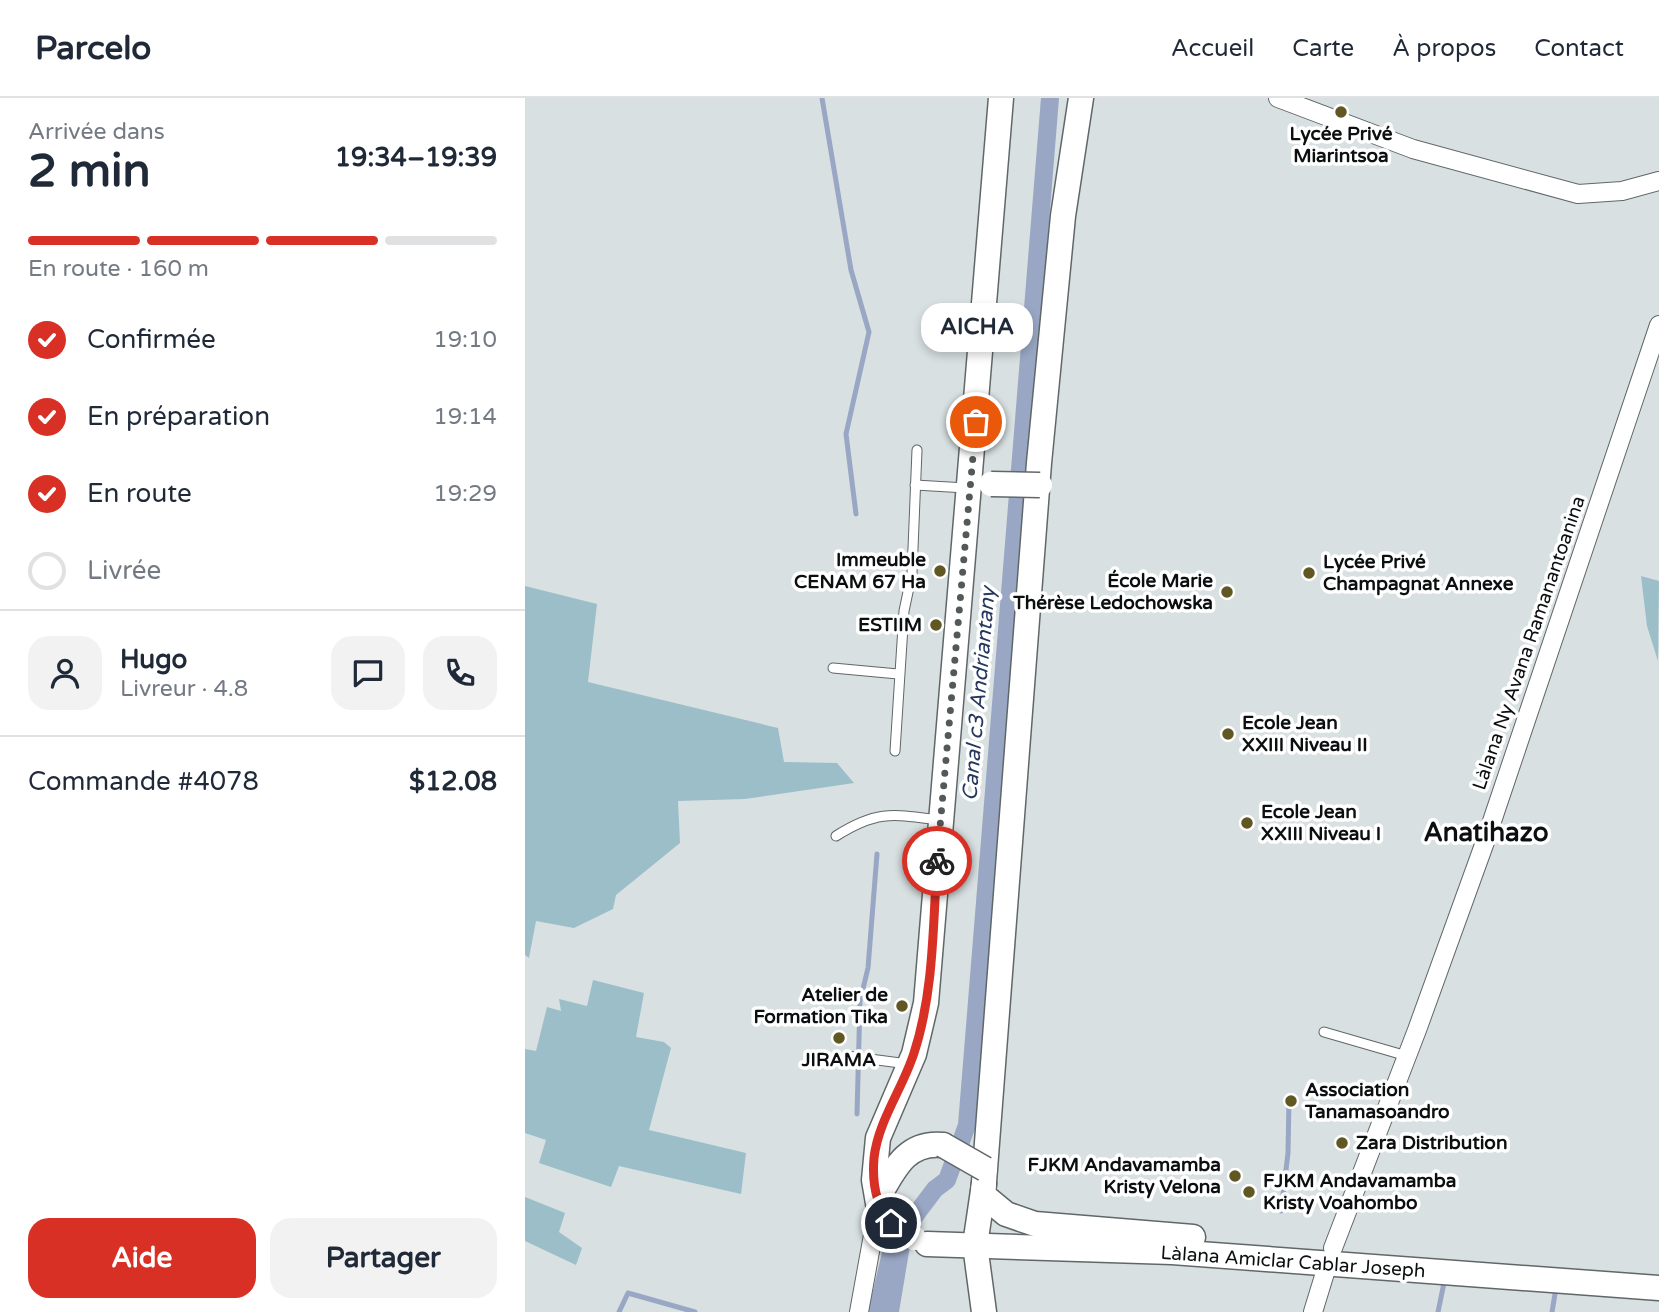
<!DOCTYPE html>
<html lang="fr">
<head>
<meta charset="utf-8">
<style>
  body { margin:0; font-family:"Varela Round",sans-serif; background:#f2f2f3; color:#1f2937; height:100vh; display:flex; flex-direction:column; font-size:26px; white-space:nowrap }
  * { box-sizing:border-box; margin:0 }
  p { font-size:23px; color:#747a83 }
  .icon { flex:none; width:38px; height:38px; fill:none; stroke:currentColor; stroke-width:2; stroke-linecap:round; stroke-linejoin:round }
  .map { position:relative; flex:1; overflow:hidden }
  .details { display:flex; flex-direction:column; background:#fff; width:525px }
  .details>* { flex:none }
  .pin { position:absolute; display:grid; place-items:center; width:60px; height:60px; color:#fff; margin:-30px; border:4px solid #fff; border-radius:50%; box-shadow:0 2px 7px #0007 }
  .courier { position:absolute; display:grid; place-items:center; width:70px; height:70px; margin:-35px; border:5px solid #d93025; border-radius:50%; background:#fff; color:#222; box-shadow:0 2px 9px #0007 }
  .bubble { position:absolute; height:49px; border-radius:21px; background:#fff; box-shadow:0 4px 10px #0003; font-size:23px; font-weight:700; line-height:49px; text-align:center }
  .summary em { font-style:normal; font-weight:700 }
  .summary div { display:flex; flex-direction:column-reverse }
  .summary { display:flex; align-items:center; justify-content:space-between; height:119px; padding:0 28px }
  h1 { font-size:46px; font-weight:700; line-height:52px }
  .bar { display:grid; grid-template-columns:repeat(4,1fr); gap:10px 7px; align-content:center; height:84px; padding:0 28px }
  .bar i { height:9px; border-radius:5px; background:#e0e1e3 }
  .bar .selected { background:#d93025 }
  .bar p { grid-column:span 4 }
  .line { display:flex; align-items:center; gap:18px; padding:0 28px; border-top:2px solid #e0e1e3 }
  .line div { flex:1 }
  .round { display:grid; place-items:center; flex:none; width:74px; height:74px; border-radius:21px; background:#f2f2f3 }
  ol { padding:0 28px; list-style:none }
  li { display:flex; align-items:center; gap:21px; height:77px }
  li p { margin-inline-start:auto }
  li .icon { padding:7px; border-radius:50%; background:#d93025; color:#fff; stroke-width:4 }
  li:last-child { color:#747a83 }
  li i { width:38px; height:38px; border:4px solid #e0e1e3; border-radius:50% }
  .button { display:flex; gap:14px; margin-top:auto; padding:14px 28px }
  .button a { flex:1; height:80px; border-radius:21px; background:#d93025; color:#fff; font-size:28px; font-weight:700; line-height:80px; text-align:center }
  .button a+a { background:#f2f2f3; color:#1f2937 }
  header { display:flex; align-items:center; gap:42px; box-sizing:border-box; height:98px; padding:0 35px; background:#fff; border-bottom:2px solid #e0e1e3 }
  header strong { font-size:33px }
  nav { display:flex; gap:38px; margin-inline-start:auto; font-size:24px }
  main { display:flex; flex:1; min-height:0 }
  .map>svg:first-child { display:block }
  .green { fill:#9bbec9 }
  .water { fill:#99a7c4 }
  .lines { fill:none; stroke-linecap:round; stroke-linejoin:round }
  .stream { stroke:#99a7c4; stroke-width:5 }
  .canal { stroke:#99a7c4; stroke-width:18 }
  .lane-casing { stroke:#606769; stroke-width:11 }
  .street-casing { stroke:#606769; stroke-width:20 }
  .secondary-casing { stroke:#606769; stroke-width:27 }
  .lane { stroke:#fff; stroke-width:9 }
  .street { stroke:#fff; stroke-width:18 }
  .secondary { stroke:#fff; stroke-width:24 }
  .secondary-bridge-casing { stroke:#606769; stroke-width:27; stroke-linecap:butt }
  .secondary-bridge { stroke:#fff; stroke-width:24 }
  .done { stroke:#535859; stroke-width:7; stroke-dasharray:0 12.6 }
  .route { stroke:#d93025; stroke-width:9 }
  .poi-dot { fill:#605723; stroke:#fff; stroke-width:2.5 }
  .labels { text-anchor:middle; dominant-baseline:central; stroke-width:7; stroke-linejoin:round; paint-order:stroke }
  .poi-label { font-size:19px; font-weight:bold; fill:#0c0f0f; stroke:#fff; text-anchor:start }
  .street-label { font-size:19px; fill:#0c0f0f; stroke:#fff }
  .water-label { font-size:21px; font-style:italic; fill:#25375f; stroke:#fff }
  .district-label { font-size:26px; font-weight:bold; fill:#0c0f0f; stroke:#fff }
</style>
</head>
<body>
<header>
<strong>Parcelo</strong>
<nav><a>Accueil</a><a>Carte</a><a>À propos</a><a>Contact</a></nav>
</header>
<main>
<section class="details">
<div class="summary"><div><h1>2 min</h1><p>Arrivée dans</p></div><em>19:34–19:39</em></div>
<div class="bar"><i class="selected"></i><i class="selected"></i><i class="selected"></i><i></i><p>En route · 160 m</p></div>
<ol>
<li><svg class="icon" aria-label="check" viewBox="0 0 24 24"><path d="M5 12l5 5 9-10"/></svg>Confirmée<p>19:10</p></li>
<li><svg class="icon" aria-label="check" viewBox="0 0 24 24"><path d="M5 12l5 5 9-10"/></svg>En préparation<p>19:14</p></li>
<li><svg class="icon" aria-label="check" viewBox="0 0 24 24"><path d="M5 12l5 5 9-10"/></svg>En route<p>19:29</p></li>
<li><i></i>Livrée</li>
</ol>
<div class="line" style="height:126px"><a class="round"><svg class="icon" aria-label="person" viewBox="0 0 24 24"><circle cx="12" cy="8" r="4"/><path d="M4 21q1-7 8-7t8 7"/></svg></a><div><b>Hugo</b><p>Livreur · 4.8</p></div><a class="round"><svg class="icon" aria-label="chat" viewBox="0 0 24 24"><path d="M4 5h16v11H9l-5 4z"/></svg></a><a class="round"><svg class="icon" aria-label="phone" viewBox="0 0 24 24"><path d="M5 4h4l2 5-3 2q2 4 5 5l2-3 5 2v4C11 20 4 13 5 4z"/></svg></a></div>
<div class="line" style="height:91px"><div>Commande #4078</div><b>$12.08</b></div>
<div class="button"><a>Aide</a><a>Partager</a></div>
</section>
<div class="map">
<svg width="1134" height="1214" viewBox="0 0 1134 1214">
  <rect width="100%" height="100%" fill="#d8e0e2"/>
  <!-- green -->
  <g class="green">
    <path d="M 1116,478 L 1134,483 L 1133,563 L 1122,528 Z"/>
    <path d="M 0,488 L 72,506 L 63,584 L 253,630 L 259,664 L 312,665 L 329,685 L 220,701 L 153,703 L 155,745 L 91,797 L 88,811 L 49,830 L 11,823 L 4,860 L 0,857 Z"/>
    <path d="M 68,882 L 119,895 L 111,939 L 139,944 L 146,950 L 124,1032 L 221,1055 L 216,1096 L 94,1068 L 86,1089 L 14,1065 L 21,1042 L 0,1035 L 0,951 L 11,953 L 22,909 L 36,913 L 34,901 L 62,908 Z"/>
    <path d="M 0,1099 L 40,1115 L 34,1134 L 57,1150 L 51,1167 L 0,1143 Z"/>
  </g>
  <!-- water -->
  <path class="water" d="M 368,1126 L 386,1142 L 374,1214 L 343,1214 L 357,1154 Z"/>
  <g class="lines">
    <!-- stream -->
    <g class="stream">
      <path d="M 297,0 L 326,172 L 344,234 L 321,336 L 331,416"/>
      <path d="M 332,1016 L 335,903 L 343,870 L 352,756"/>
      <path d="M 756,1113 L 763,1055 L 764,1001"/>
      <path d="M 94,1214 L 103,1195 L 170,1214"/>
      <path d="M 913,1214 L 920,1180"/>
      <path d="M 1027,1214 L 1031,1190"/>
    </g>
    <!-- canal -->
    <path class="canal" d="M 373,1140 L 410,1091 L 422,1082 L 442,1027 L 525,0"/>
    <!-- lane casing -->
    <g class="lane-casing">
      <g id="lane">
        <path d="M 390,387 L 441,390"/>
        <path d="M 308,570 L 373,576"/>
        <path d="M 370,653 L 379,513 L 387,475 L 392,352"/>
        <path d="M 311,738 C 352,712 368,716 414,722"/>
        <path d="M 799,934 L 875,956"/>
        <path d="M 322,958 L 383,966"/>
      </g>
    </g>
    <!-- street casing -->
    <g class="street-casing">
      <g id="street">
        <path d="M 753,0 L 888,51 L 1053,96 L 1097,93 L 1134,83"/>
        <path d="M 808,1150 L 892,932 L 960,744 L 1134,227"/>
        <path d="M 334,1214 L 350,1126 L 357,1105"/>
        <path d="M 788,1214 L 803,1165"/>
      </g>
    </g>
    <!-- secondary casing -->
    <g class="secondary-casing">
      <g id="secondary">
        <path d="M 459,1086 L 450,1147 L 459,1214"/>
        <path d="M 458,1097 L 514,365 L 538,118 L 556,0"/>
        <path d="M 458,1097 L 481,1116 L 510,1126 L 668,1139"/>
        <path d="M 353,1100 C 369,1072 381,1043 418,1047"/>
        <path d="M 354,1111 L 349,1082 L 353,1040 L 389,956 L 401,905 L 476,0"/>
        <path d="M 402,1146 L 647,1154 L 1134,1190"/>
      </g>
    </g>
    <!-- lane -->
    <use href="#lane" class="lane"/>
    <!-- street -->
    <use href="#street" class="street"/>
    <!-- secondary -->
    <use href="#secondary" class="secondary"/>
    <!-- secondary-bridge casing -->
    <g class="secondary-bridge-casing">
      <g id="secondary-bridge">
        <path d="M 466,386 L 515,387"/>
        <path d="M 418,1047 L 460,1071"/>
        <path d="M 354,1111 L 366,1125 L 389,1140"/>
      </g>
    </g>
    <!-- secondary-bridge -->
    <use href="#secondary-bridge" class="secondary-bridge"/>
  </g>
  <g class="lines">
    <!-- done -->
    <path class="done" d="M 412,763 L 451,324"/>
    <!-- route -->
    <path class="route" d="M 366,1125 C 351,1108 347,1084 349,1060 C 353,1023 378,990 389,955 C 409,894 408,826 412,763"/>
  </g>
  <!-- markers -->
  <g class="poi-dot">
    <circle cx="816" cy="14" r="7"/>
    <circle cx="415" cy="473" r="7"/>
    <circle cx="784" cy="475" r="7"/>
    <circle cx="702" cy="494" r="7"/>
    <circle cx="411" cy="527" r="7"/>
    <circle cx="703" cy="636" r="7"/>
    <circle cx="722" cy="725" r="7"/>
    <circle cx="377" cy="908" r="7"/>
    <circle cx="314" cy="940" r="7"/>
    <circle cx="766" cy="1003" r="7"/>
    <circle cx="817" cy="1045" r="7"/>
    <circle cx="710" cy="1078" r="7"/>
    <circle cx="724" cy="1094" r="7"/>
  </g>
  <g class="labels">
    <!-- poi labels -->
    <g class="poi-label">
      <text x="816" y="36" text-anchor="middle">Lycée Privé<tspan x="816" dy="22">Miarintsoa</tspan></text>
      <text x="401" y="462" text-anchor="end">Immeuble<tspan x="401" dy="22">CENAM 67 Ha</tspan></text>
      <text x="798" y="464">Lycée Privé<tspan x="798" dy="22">Champagnat Annexe</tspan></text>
      <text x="688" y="483" text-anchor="end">École Marie<tspan x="688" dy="22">Thérèse Ledochowska</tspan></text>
      <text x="397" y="527" text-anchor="end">ESTIIM</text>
      <text x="717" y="625">Ecole Jean<tspan x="717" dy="22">XXIII Niveau II</tspan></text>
      <text x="736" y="714">Ecole Jean<tspan x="736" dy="22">XXIII Niveau I</tspan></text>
      <text x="363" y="897" text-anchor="end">Atelier de<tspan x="363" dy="22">Formation Tika</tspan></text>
      <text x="314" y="962" text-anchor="middle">JIRAMA</text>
      <text x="780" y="992">Association<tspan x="780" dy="22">Tanamasoandro</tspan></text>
      <text x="831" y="1045">Zara Distribution</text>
      <text x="696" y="1067" text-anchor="end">FJKM Andavamamba<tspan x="696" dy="22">Kristy Velona</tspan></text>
      <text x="738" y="1083">FJKM Andavamamba<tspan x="738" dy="22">Kristy Voahombo</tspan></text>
    </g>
    <!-- street labels -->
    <g class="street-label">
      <text transform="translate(1004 545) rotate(-71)">Làlana Ny Avana Ramanantoanina</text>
      <text transform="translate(768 1164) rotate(4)">Làlana Amiclar Cablar Joseph</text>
    </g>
    <!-- water labels -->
    <g class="water-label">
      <text transform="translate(454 596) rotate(-85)">Canal c3 Andriantany</text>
    </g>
    <!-- district labels -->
    <g class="district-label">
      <text x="961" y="734">Anatihazo</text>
    </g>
  </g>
</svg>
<div class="pin" style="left:451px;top:324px;background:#ea580c"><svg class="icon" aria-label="bag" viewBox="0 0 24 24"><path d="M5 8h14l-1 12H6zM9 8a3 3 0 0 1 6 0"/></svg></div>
<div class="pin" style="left:366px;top:1125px;background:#1f2937"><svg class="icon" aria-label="home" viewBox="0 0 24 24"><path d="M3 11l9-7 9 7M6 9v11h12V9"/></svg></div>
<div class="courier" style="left:412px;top:763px"><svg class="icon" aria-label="bike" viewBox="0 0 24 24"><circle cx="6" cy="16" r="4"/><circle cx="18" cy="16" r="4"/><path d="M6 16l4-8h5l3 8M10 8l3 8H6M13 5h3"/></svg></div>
<div class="bubble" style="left:396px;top:205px;width:112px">AICHA</div>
</div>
</main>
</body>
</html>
